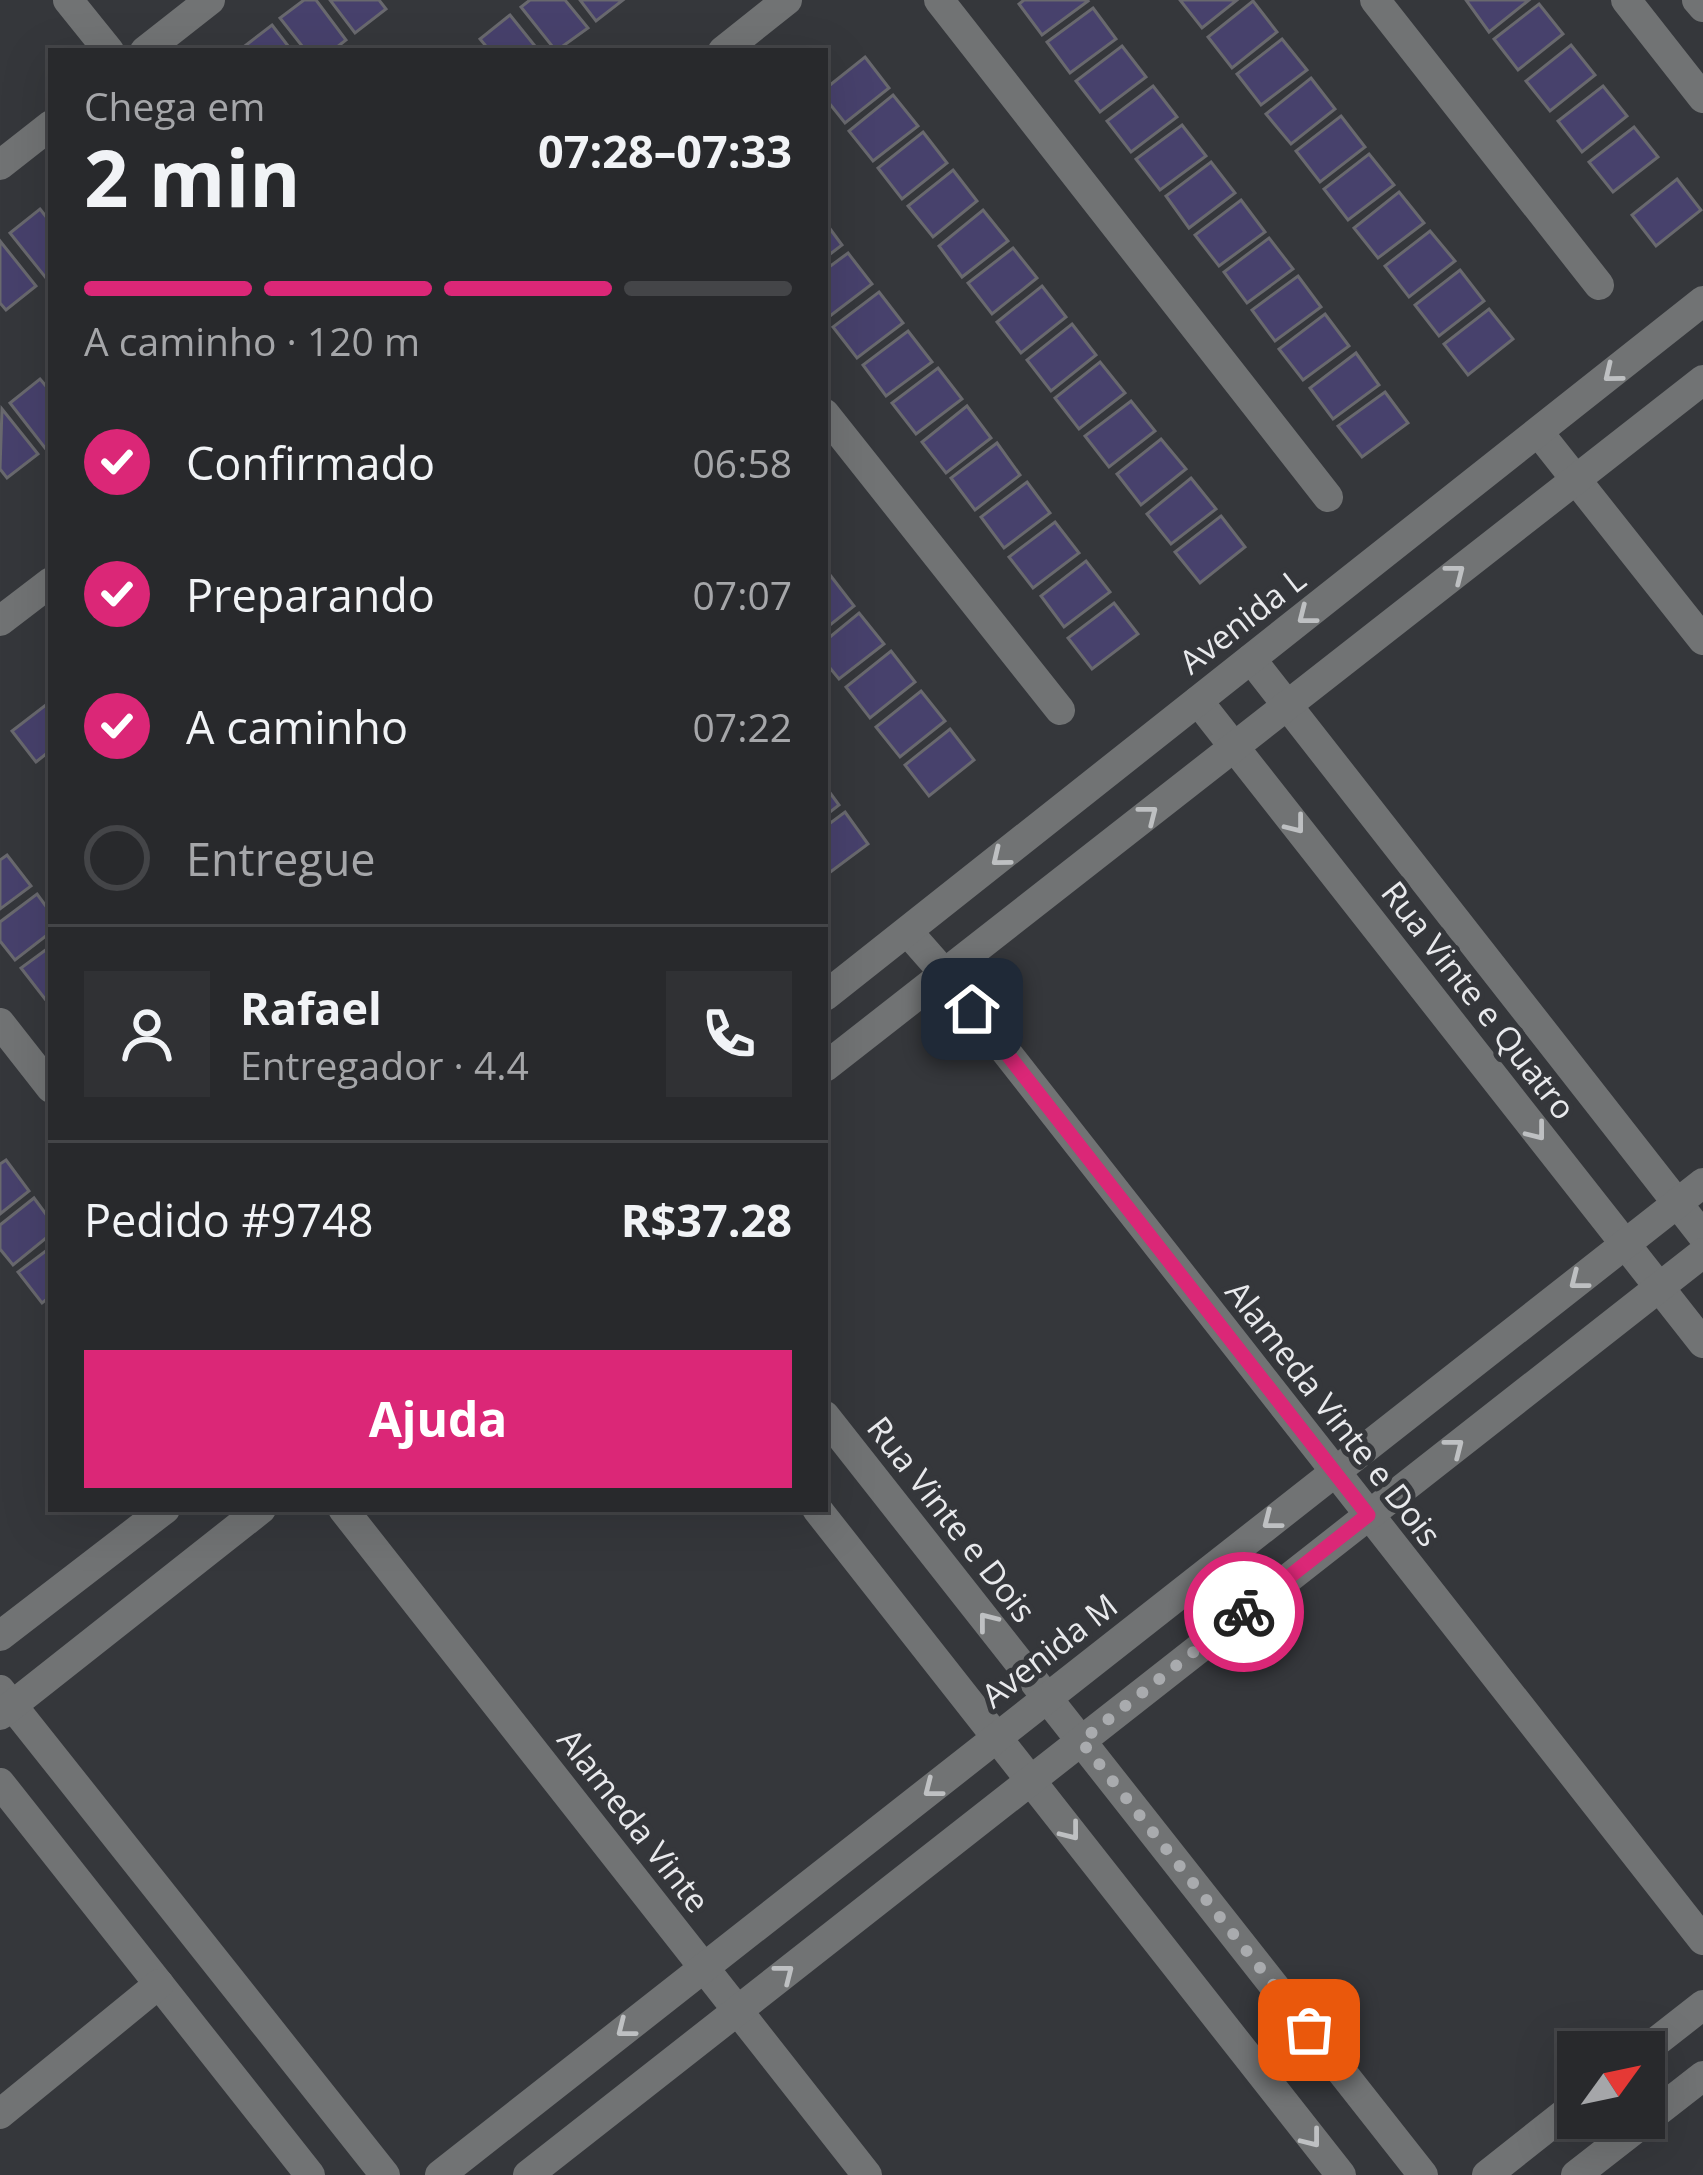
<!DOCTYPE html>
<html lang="pt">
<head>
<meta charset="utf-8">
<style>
  body { margin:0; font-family:"Open Sans",sans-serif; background:#303134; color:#f1f3f6; height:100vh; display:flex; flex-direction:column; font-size:45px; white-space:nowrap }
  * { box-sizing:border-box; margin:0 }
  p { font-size:39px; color:#a5a6a9 }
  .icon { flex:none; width:66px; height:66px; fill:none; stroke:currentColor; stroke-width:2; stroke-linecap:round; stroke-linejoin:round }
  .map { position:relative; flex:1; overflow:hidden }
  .panel { position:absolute; left:48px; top:48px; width:780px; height:1464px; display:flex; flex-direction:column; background:#28292c; border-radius:0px; box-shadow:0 12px 48px #0002,0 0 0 3px #444548 }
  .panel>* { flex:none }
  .needle { width:78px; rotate:57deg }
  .buttons { position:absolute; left:1557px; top:2031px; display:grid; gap:24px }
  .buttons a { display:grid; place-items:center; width:108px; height:108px; border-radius:0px; background:#28292c; box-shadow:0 12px 48px #0002,0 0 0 3px #444548; font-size:60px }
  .pin { position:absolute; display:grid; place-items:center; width:102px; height:102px; color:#fff; margin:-51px; border-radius:24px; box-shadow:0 6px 18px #0006 }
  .courier { position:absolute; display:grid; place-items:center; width:120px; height:120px; margin:-60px; border:9px solid #db2777; border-radius:50%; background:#fff; color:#222; box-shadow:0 3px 15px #0007 }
  .summary em { font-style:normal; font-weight:700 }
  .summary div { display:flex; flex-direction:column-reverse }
  .summary { display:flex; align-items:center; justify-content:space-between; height:204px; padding:0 36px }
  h1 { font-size:78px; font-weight:700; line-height:90px }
  .bar { display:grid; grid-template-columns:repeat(4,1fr); gap:18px 12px; align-content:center; height:144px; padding:0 36px }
  .bar i { height:15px; border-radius:9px; background:#444548 }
  .bar .selected { background:#db2777 }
  .bar p { grid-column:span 4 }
  .line { display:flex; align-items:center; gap:30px; padding:0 36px; border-top:3px solid #444548 }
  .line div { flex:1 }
  .round { display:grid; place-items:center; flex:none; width:126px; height:126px; border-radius:0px; background:#303134 }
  ol { padding:0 36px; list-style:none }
  li { display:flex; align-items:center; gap:36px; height:132px }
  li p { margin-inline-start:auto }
  li .icon { padding:12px; border-radius:50%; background:#db2777; color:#fff; stroke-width:4 }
  li:last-child { color:#a5a6a9 }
  li i { width:66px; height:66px; border:6px solid #444548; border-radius:50% }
  .cta { display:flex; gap:24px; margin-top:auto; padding:24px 36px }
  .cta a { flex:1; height:138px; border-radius:0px; background:#db2777; color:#fff; font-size:48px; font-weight:700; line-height:138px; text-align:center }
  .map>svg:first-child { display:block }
  .building { fill:#47416c; stroke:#69696e; stroke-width:3 }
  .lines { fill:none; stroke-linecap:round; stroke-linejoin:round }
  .minor { stroke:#717374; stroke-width:30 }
  .oneway { stroke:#bec0c2 }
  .done { stroke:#a9abae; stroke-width:12; stroke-dasharray:0 21.6 }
  .route { stroke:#db2777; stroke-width:15 }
  .labels { text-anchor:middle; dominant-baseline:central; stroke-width:10; stroke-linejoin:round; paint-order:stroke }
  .street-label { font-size:33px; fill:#e8e9ec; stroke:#35373b }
</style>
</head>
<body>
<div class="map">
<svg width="1703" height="2175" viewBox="0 0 1703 2175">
  <rect width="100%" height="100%" fill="#35373b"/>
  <!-- building -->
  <g class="building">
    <path d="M 304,0 L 316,0 L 346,40 L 332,51 L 306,51 L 280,18 Z"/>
    <path d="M 330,0 L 379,0 L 386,9 L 355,33 Z"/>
    <path d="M 530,0 L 565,0 L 588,28 L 556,51 L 521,7 Z"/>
    <path d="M 580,0 L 623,0 L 596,21 Z"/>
    <path d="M 1024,0 L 1087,0 L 1088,1 L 1042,35 L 1019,4 Z"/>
    <path d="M 1180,0 L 1237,0 L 1202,28 Z"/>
    <path d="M 1466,0 L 1529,0 L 1489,32 Z"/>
    <path d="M 1253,1 L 1277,32 L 1232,68 L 1208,37 Z"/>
    <path d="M 1539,4 L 1563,34 L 1518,70 L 1494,39 Z"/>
    <path d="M 1093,8 L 1116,39 L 1070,73 L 1047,42 Z"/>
    <path d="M 510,15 L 539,51 L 490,51 L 480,39 Z"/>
    <path d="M 272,25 L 292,51 L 243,51 L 241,49 Z"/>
    <path d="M 1282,39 L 1307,70 L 1261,105 L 1237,74 Z"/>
    <path d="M 1571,45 L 1595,75 L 1550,111 L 1526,81 Z"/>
    <path d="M 1122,46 L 1146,77 L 1100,112 L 1076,81 Z"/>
    <path d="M 865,57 L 889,88 L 845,123 L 825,98 L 825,89 Z"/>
    <path d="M 1311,78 L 1335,109 L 1291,144 L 1266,114 Z"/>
    <path d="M 1153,86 L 1177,117 L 1131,152 L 1107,121 Z"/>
    <path d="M 1603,86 L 1627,116 L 1582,152 L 1558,121 Z"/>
    <path d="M 893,95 L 918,126 L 873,161 L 849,131 Z"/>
    <path d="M 1341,116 L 1365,147 L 1320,182 L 1296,151 Z"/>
    <path d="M 1182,125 L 1206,156 L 1160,190 L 1136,159 Z"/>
    <path d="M 1634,127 L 1658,157 L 1613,192 L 1589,162 Z"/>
    <path d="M 923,132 L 947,163 L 902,199 L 878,168 Z"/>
    <path d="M 1369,154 L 1394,185 L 1348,220 L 1324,189 Z"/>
    <path d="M 1211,162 L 1235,193 L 1189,228 L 1166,196 Z"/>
    <path d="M 953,170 L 977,201 L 933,237 L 908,206 Z"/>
    <path d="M 1677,179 L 1701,210 L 1656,246 L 1632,215 Z"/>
    <path d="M 1399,192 L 1424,223 L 1378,258 L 1354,228 Z"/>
    <path d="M 1241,200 L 1265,232 L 1219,266 L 1195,235 Z"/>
    <path d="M 40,209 L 51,223 L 51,274 L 46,278 L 10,233 Z"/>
    <path d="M 983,210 L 1008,241 L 962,277 L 939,246 Z"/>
    <path d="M 825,222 L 842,245 L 825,258 Z"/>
    <path d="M 1430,231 L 1455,261 L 1409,297 L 1385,266 Z"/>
    <path d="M 1269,238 L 1293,269 L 1247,303 L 1224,272 Z"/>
    <path d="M 0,241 L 36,286 L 6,310 L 0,303 Z"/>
    <path d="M 1013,248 L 1037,278 L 992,314 L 968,283 Z"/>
    <path d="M 848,253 L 872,284 L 826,319 L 825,270 Z"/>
    <path d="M 1460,270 L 1484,301 L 1439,336 L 1415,305 Z"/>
    <path d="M 1298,276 L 1321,307 L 1275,341 L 1252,310 Z"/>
    <path d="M 1042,286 L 1066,317 L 1021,353 L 997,322 Z"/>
    <path d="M 879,292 L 903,323 L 857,358 L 833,327 Z"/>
    <path d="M 1489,309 L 1513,339 L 1468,375 L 1444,344 Z"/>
    <path d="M 1325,314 L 1349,346 L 1303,380 L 1279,349 Z"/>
    <path d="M 1072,324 L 1096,355 L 1051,391 L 1027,360 Z"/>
    <path d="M 908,331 L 932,362 L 886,396 L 863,365 Z"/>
    <path d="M 1356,353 L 1379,385 L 1333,419 L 1310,388 Z"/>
    <path d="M 1100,362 L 1125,393 L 1079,429 L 1055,398 Z"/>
    <path d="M 938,368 L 962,399 L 916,434 L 892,403 Z"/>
    <path d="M 40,379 L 51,392 L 51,444 L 45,448 L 10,403 Z"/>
    <path d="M 1385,392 L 1408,423 L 1362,457 L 1338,426 Z"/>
    <path d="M 1131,401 L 1155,431 L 1109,467 L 1085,436 Z"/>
    <path d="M 967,406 L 991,438 L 946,473 L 922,442 Z"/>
    <path d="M 2,409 L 38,454 L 7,478 L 0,469 Z"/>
    <path d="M 1161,439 L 1186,469 L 1141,505 L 1117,474 Z"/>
    <path d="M 997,443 L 1020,475 L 975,510 L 951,478 Z"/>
    <path d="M 1191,478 L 1216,509 L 1171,544 L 1147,514 Z"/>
    <path d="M 1027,482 L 1050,513 L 1004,548 L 981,517 Z"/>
    <path d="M 1221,516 L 1245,547 L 1200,583 L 1175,552 Z"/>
    <path d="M 1055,522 L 1079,553 L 1033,588 L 1009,557 Z"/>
    <path d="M 1086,561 L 1110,592 L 1064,627 L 1041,596 Z"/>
    <path d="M 830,575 L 854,606 L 825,629 L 825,579 Z"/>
    <path d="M 1114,603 L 1138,634 L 1092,669 L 1068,638 Z"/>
    <path d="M 859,613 L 884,644 L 839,679 L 825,662 L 825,641 Z"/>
    <path d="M 891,651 L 915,682 L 870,718 L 846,687 Z"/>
    <path d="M 921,691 L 945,721 L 900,757 L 876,727 Z"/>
    <path d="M 51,701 L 51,750 L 36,762 L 12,731 Z"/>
    <path d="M 950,729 L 974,760 L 929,796 L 905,765 Z"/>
    <path d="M 825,786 L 839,805 L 825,816 Z"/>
    <path d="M 845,812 L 868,844 L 825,876 L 825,827 Z"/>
    <path d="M 7,855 L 31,886 L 0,909 L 0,860 Z"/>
    <path d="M 37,894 L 51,913 L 51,932 L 15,960 L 0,941 L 0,922 Z"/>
    <path d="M 51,946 L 51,995 L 45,999 L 21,968 Z"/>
    <path d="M 6,1160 L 29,1191 L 0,1214 L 0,1164 Z"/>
    <path d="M 34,1198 L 51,1221 L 51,1234 L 13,1265 L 0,1249 L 0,1225 Z"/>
    <path d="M 51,1247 L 51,1296 L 42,1303 L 18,1272 Z"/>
  </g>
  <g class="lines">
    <!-- minor -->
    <g class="minor">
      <path d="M 68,0 L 109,51"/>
      <path d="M 939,0 L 1328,497"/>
      <path d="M 1375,0 L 1599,285"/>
      <path d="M 1626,0 L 1703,98"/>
      <path d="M 1697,0 L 1703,7"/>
      <path d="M 145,51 L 210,0"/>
      <path d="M 723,51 L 787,0"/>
      <path d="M 0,165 L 51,125"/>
      <path d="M 825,414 L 1060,710"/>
      <path d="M 1539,433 L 1703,640"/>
      <path d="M 0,621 L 51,582"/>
      <path d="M 1251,659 L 1703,1236"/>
      <path d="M 1198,701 L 1703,1343"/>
      <path d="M 908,932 L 945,974 L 1703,1940"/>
      <path d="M 825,996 L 1703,301"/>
      <path d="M 0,1023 L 51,1088"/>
      <path d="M 825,1067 L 1703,380"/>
      <path d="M 825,1416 L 1423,2175"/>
      <path d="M 343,1509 L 867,2175"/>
      <path d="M 817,1509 L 1341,2175"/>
      <path d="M 0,1636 L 165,1509"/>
      <path d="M 0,1690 L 385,2175"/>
      <path d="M 0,1715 L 261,1509"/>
      <path d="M 0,1783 L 310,2175"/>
      <path d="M 1643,2052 L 1703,2005"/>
      <path d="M 0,2114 L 159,1984"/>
      <path d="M 440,2175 L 1703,1183"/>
      <path d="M 528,2175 L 1703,1253"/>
      <path d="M 1487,2175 L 1578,2103"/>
      <path d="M 1576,2175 L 1703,2076"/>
    </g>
  </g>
  <!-- one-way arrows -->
  <defs><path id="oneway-chevron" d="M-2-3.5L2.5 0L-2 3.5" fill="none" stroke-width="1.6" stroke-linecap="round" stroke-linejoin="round" transform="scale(3)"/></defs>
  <g class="oneway">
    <use href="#oneway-chevron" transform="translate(1612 374) rotate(141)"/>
    <use href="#oneway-chevron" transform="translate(1456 573) rotate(-38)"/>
    <use href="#oneway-chevron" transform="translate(1306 616) rotate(142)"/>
    <use href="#oneway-chevron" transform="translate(1149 814) rotate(-38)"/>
    <use href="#oneway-chevron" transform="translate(1296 825) rotate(52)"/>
    <use href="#oneway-chevron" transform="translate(1000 858) rotate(141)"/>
    <use href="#oneway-chevron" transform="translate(1537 1132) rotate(52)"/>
    <use href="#oneway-chevron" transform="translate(1578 1281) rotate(142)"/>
    <use href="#oneway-chevron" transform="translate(1455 1447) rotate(-38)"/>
    <use href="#oneway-chevron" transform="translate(1271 1521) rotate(142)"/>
    <use href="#oneway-chevron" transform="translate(987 1621) rotate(-128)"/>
    <use href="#oneway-chevron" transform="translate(932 1789) rotate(142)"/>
    <use href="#oneway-chevron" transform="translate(1071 1832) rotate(52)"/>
    <use href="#oneway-chevron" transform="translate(785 1973) rotate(-38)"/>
    <use href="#oneway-chevron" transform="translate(625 2029) rotate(142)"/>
    <use href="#oneway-chevron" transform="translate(1312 2139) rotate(52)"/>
  </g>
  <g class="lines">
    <!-- done -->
    <path class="done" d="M 1244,1612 L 1081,1741 L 1309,2030"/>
    <!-- route -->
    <path class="route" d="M 972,1009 L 1368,1515 L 1244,1612"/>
  </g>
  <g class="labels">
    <!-- street labels -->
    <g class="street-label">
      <text transform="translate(1242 620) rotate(-38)">Avenida L</text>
      <text transform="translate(1479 1000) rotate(52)">Rua Vinte e Quatro</text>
      <text transform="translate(1334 1413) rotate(52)">Alameda Vinte e Dois</text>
      <text transform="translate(952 1519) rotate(52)">Rua Vinte e Dois</text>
      <text transform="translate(1049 1650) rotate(-38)">Avenida M</text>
      <text transform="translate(634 1820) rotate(52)">Alameda Vinte</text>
    </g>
  </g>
</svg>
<div class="buttons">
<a><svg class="needle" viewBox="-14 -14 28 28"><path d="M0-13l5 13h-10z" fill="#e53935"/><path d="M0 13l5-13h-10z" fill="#a5a6a9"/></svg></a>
</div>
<div class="pin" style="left:1309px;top:2030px;background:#ea580c"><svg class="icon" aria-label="bag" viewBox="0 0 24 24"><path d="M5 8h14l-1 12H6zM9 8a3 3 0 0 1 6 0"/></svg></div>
<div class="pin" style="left:972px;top:1009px;background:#1f2937"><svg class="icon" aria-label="home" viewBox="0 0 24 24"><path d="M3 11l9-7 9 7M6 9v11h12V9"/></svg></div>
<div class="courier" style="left:1244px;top:1612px"><svg class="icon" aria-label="bike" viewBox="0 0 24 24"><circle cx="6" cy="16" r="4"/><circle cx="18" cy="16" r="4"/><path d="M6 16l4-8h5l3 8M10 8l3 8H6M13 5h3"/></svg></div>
<section class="panel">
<div class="summary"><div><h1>2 min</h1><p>Chega em</p></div><em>07:28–07:33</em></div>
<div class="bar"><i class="selected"></i><i class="selected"></i><i class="selected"></i><i></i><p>A caminho · 120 m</p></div>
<ol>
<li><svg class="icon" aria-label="check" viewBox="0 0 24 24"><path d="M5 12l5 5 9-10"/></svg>Confirmado<p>06:58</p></li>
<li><svg class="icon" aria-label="check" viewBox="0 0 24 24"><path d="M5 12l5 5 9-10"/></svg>Preparando<p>07:07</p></li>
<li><svg class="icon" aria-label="check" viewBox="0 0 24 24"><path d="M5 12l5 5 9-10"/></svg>A caminho<p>07:22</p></li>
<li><i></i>Entregue</li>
</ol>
<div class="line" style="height:216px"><a class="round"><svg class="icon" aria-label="person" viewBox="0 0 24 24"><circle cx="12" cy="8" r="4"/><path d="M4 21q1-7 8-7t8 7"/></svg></a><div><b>Rafael</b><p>Entregador · 4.4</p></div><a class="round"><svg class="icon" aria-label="phone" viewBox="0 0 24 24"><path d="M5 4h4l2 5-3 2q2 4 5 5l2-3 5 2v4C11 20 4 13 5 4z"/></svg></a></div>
<div class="line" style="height:156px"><div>Pedido #9748</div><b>R$37.28</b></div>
<div class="cta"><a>Ajuda</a></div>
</section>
</div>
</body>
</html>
